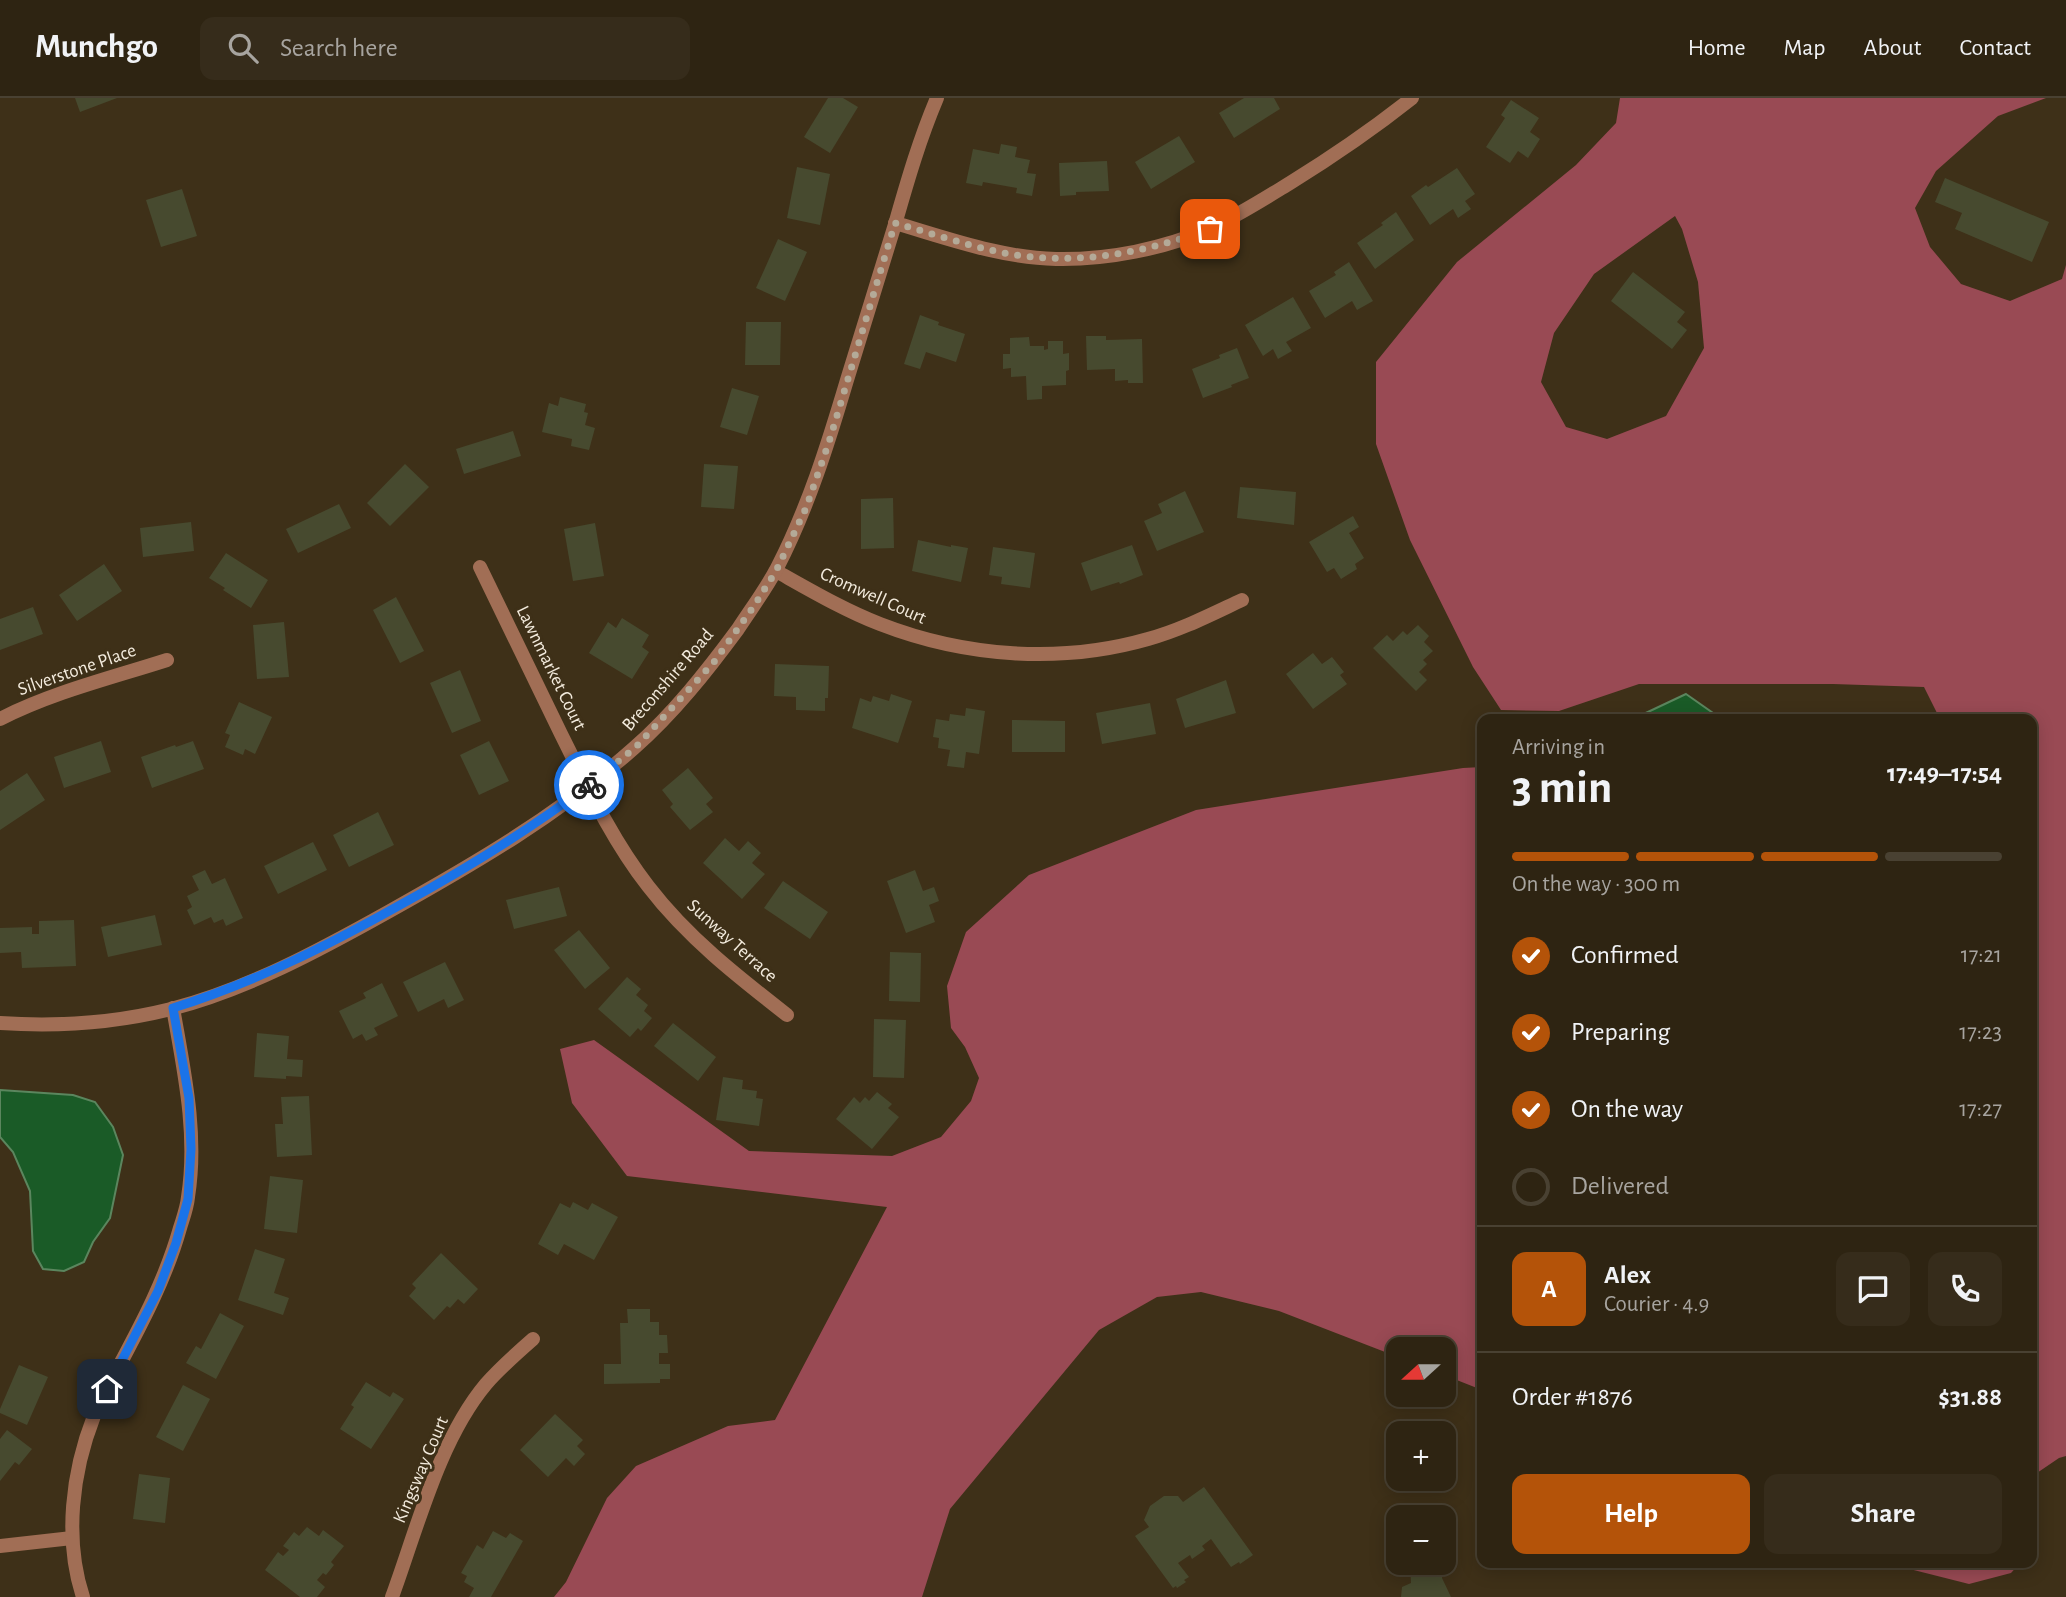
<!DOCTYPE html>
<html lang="en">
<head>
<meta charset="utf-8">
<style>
  body { margin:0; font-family:"Alegreya Sans",sans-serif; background:#362c1b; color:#f1f3f6; height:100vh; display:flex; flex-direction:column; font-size:26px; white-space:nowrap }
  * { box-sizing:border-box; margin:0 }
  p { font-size:23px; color:#a7a49f }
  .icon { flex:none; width:38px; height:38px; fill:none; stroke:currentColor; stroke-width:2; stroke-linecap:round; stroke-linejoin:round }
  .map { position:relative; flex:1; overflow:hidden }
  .side { position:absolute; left:1477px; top:616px; width:560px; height:854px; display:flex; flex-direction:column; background:#2e2412; border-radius:14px; box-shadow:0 4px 18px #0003,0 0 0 2px #494132 }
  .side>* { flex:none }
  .needle { width:46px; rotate:249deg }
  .fabs { position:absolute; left:1386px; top:1239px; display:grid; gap:14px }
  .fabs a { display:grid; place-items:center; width:70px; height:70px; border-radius:14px; background:#2e2412; box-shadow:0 4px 18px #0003,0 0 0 2px #494132; font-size:35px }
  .pin { position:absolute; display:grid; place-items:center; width:60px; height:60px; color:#fff; margin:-30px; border-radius:14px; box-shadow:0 4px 10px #0006 }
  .courier { position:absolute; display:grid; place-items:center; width:70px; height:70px; margin:-35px; border:5px solid #1a73e8; border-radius:50%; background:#fff; color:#222; box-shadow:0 2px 9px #0007 }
  .head em { font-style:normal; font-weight:600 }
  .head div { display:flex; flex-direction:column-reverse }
  .head { display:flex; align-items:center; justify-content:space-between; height:119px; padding:0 35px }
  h1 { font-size:46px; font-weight:600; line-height:52px }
  .bar { display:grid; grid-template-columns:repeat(4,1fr); gap:10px 7px; align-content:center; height:84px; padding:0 35px }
  .bar i { height:9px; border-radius:5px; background:#494132 }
  .bar .current { background:#b45309 }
  .bar p { grid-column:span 4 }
  .line { display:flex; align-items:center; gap:18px; padding:0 35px; border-top:2px solid #494132 }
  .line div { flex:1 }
  .round { display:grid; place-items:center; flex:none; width:74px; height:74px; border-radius:14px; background:#362c1b }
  ol { padding:0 35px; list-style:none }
  li { display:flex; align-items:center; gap:21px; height:77px }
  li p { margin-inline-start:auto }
  li .icon { padding:7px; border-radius:50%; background:#b45309; color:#fff; stroke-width:4 }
  li:last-child { color:#a7a49f }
  li i { width:38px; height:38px; border:4px solid #494132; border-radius:50% }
  .cta { display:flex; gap:14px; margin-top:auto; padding:14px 35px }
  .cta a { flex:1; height:80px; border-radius:14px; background:#b45309; color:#fff; font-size:28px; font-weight:600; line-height:80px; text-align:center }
  .cta a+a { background:#362c1b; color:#f1f3f6 }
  header { display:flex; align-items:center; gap:42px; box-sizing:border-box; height:98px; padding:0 35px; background:#2e2412; border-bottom:2px solid #494132 }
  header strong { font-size:33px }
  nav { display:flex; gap:38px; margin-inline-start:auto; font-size:24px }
  .search { width:490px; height:63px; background:#362c1b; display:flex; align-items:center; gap:18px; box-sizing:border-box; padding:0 24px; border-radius:14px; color:#a7a49f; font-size:26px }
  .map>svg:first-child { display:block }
  .forest { fill:#994a54; fill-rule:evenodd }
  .water { fill:#1a5b27; stroke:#5b865e; stroke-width:2 }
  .building { fill:#474a2f }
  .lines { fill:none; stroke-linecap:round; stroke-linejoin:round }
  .street { stroke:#a16e55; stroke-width:14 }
  .done { stroke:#b4aa98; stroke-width:7; stroke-dasharray:0 12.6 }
  .route { stroke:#1a73e8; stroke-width:9 }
  .labels { text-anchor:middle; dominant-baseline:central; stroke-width:6; stroke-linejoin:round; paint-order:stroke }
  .street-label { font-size:19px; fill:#f3ebdd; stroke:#3e3018 }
</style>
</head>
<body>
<header>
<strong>Munchgo</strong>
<div class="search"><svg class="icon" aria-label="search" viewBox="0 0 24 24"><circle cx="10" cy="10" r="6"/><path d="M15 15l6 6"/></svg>Search here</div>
<nav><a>Home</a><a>Map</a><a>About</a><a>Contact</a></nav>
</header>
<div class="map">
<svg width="2066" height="1499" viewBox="0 0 2066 1499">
  <rect width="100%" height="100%" fill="#3e3018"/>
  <!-- forest -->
  <g class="forest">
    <path d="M 1620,0 L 2046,0 L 1998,18 L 1936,73 L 1915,110 L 1930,149 L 1961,186 L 2010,203 L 2062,181 L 2066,167 L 2066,1358 L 2059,1360 L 2034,1377 L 2032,1381 L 2032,621 L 1940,621 L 1924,589 L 1833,586 L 1639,586 L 1559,613 L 1501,612 L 1473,569 L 1410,442 L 1376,346 L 1376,264 L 1457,164 L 1576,67 L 1616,25 ZM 1675,118 L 1682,131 L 1698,184 L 1704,250 L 1666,318 L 1607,341 L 1566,329 L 1541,284 L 1554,235 L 1594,176 Z"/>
    <path d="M 1482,669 L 1482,1292 L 1444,1277 L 1444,1251 L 1398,1251 L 1398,1259 L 1279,1213 L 1201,1194 L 1157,1199 L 1099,1232 L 950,1411 L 922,1499 L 554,1499 L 566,1484 L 607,1400 L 636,1368 L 728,1328 L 775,1322 L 887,1109 L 627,1078 L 572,1005 L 560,951 L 594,942 L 749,1053 L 892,1058 L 941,1039 L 971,1003 L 979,980 L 965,949 L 951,930 L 947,888 L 966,834 L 1029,777 L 1196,712 L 1463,670 Z"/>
    <path d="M 1886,1465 L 2020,1465 L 2011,1475 L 1969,1486 Z"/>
  </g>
  <!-- water -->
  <g class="water">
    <path d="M 1686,596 L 1716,617 L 1738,621 L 1633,621 Z"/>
    <path d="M 0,992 L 73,997 L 95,1004 L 113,1029 L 123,1057 L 110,1120 L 93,1144 L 84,1164 L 64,1173 L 43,1171 L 33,1153 L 30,1093 L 13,1054 L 0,1039 Z"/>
  </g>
  <!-- building -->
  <g class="building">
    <path d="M 75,0 L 117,0 L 80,14 Z"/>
    <path d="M 828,0 L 843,0 L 858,9 L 830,55 L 804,39 Z"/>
    <path d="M 1244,0 L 1274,0 L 1280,11 L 1234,40 L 1219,15 Z"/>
    <path d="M 1511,2 L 1539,20 L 1530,34 L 1540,41 L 1528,60 L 1518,53 L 1510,65 L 1486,49 L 1505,20 L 1501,17 Z"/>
    <path d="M 1179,38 L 1195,64 L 1151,91 L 1135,64 Z"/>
    <path d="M 1001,46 L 1017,49 L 1015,59 L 1030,62 L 1027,75 L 1036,76 L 1032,98 L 1016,95 L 1017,90 L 983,84 L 982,88 L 966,85 L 973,51 L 999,56 Z"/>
    <path d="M 1107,63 L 1109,93 L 1076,94 L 1076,97 L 1060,98 L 1059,65 Z"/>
    <path d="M 797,69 L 830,76 L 820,127 L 787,120 Z"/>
    <path d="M 1457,70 L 1475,96 L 1465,103 L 1471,111 L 1458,120 L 1453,111 L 1430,127 L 1411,98 L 1426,87 L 1428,89 Z"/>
    <path d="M 1945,80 L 2049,124 L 2032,164 L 1955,131 L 1962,115 L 1935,104 Z"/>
    <path d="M 182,91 L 197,138 L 161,149 L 146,102 Z"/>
    <path d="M 1396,114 L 1414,142 L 1375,171 L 1357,145 L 1383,127 L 1381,125 Z"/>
    <path d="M 778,141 L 807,154 L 785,203 L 756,190 Z"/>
    <path d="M 1349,164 L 1373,203 L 1357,212 L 1352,203 L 1325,220 L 1309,193 L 1336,177 L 1334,174 Z"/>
    <path d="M 1633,174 L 1685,214 L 1677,224 L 1687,232 L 1672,251 L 1611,203 Z"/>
    <path d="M 1293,199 L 1311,230 L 1286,244 L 1292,253 L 1278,261 L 1273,251 L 1263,258 L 1245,227 Z"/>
    <path d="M 920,217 L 939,224 L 938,227 L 965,236 L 956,264 L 926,254 L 920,271 L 904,266 Z"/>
    <path d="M 746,224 L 781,224 L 780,267 L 745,267 Z"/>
    <path d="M 1086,238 L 1106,238 L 1106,242 L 1142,241 L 1143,285 L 1128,285 L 1128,282 L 1115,283 L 1115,271 L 1087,272 Z"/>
    <path d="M 1029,239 L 1030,248 L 1044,248 L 1044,252 L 1048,251 L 1048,243 L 1063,243 L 1063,256 L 1069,255 L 1069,272 L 1066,273 L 1066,287 L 1042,288 L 1042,301 L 1027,302 L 1026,278 L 1011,279 L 1011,270 L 1003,271 L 1003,256 L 1010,256 L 1010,240 Z"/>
    <path d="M 1237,250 L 1249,280 L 1231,287 L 1232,289 L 1203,300 L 1192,271 L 1220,260 L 1219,257 Z"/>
    <path d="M 732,290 L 759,298 L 747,337 L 720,329 Z"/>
    <path d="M 560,299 L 586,306 L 584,314 L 588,315 L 585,327 L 595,330 L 589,352 L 571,348 L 572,341 L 542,334 L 549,305 L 558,308 Z"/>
    <path d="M 513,333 L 521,358 L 464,376 L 456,351 Z"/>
    <path d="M 405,366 L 429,389 L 390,428 L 367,405 Z"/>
    <path d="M 704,366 L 738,368 L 734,411 L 701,409 Z"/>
    <path d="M 1240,389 L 1296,394 L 1294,427 L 1237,420 Z"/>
    <path d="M 1185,393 L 1204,434 L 1157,453 L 1144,423 L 1162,415 L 1158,406 Z"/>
    <path d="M 893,400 L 894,450 L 861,451 L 861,401 Z"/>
    <path d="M 339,406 L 351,430 L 298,455 L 286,431 Z"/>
    <path d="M 1353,418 L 1359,429 L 1349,435 L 1364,460 L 1355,466 L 1357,471 L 1341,481 L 1334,470 L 1327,474 L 1309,444 Z"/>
    <path d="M 191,424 L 194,453 L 143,459 L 140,430 Z"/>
    <path d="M 595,425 L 604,478 L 573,483 L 564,431 Z"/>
    <path d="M 918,442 L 951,449 L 951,447 L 968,450 L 961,484 L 912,473 Z"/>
    <path d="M 1132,447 L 1143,477 L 1120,486 L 1119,484 L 1091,493 L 1081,465 Z"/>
    <path d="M 993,449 L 1035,455 L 1030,490 L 1001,486 L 1002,479 L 989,477 Z"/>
    <path d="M 226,455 L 268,482 L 251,510 L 223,492 L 225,490 L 209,480 Z"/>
    <path d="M 104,466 L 122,493 L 77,523 L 59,497 Z"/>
    <path d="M 396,499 L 424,553 L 400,565 L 373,512 Z"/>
    <path d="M 33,509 L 43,536 L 0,552 L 0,521 Z"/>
    <path d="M 622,520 L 649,537 L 642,549 L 649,554 L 632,581 L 589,555 L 608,524 L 616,530 Z"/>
    <path d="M 284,524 L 289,579 L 257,581 L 253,527 Z"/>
    <path d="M 1418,527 L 1429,538 L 1424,544 L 1433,553 L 1423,562 L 1427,566 L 1419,574 L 1427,582 L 1416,593 L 1373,550 L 1387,537 L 1393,543 L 1403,533 L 1407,537 Z"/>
    <path d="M 1313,555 L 1322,566 L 1332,559 L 1344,574 L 1340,577 L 1347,586 L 1313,611 L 1286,576 Z"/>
    <path d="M 775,566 L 829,568 L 828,600 L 825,600 L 825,613 L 796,612 L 796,599 L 774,598 Z"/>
    <path d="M 460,572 L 481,623 L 452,635 L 430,585 Z"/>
    <path d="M 1226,582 L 1236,615 L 1185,630 L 1176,601 Z"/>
    <path d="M 891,596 L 912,603 L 898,645 L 852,630 L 860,600 L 871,604 L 873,598 L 889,603 Z"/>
    <path d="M 239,604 L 272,619 L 255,656 L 245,651 L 243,657 L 225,649 L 230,637 L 225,635 Z"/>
    <path d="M 1150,605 L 1156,636 L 1102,646 L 1096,615 Z"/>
    <path d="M 966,610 L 985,613 L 979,656 L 966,654 L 964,670 L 947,668 L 950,652 L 938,650 L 939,640 L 933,639 L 936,621 L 949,623 L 950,616 L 965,618 Z"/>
    <path d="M 1012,622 L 1065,623 L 1065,654 L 1012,654 Z"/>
    <path d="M 101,643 L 111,674 L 64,690 L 54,659 Z"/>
    <path d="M 193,643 L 204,671 L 152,690 L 141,659 L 175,647 L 176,649 Z"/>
    <path d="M 489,643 L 509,683 L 479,697 L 460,657 Z"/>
    <path d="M 688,670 L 713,700 L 706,706 L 713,714 L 690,732 L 670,709 L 673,706 L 662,692 Z"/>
    <path d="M 27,675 L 45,702 L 0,732 L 0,693 Z"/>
    <path d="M 378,714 L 394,747 L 349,769 L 333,737 Z"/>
    <path d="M 725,740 L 739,753 L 748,743 L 761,755 L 752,765 L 765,776 L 742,801 L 703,765 Z"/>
    <path d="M 313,744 L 327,772 L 278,796 L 264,768 Z"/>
    <path d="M 205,772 L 212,786 L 225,780 L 243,820 L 226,828 L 223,821 L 214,825 L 211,819 L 194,827 L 187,812 L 192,809 L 187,798 L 199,792 L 192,778 Z"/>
    <path d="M 915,772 L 923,793 L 934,789 L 939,803 L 929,807 L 935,824 L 906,835 L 887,783 Z"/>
    <path d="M 783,783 L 828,814 L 810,841 L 764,810 Z"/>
    <path d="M 559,789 L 567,818 L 514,831 L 506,802 Z"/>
    <path d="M 155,817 L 162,847 L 108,859 L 101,829 Z"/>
    <path d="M 74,822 L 76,868 L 22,870 L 21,854 L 0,855 L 0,830 L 32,829 L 32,836 L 39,836 L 39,823 Z"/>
    <path d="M 579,832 L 610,870 L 585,891 L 554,852 Z"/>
    <path d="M 890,854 L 921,855 L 920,904 L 889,903 Z"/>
    <path d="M 445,864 L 464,902 L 448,910 L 444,901 L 418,914 L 403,884 Z"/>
    <path d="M 627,879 L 641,891 L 636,897 L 648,907 L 644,913 L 652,920 L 641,933 L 638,930 L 630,939 L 598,911 Z"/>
    <path d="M 382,885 L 398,918 L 374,930 L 378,937 L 366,943 L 362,936 L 353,941 L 339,913 L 366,900 L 363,895 Z"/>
    <path d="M 874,921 L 906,922 L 904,980 L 873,979 Z"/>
    <path d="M 673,925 L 716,959 L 698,983 L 654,948 Z"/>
    <path d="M 257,935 L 289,938 L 287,961 L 303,962 L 302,979 L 286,978 L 286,981 L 254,979 Z"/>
    <path d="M 723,979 L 743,982 L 742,991 L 757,993 L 756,1000 L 763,1001 L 759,1028 L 716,1022 Z"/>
    <path d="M 877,994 L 892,1006 L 888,1010 L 899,1019 L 872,1051 L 836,1021 L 854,999 L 860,1005 L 865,999 L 869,1003 Z"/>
    <path d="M 309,998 L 312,1057 L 277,1059 L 275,1026 L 283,1026 L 281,999 Z"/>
    <path d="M 270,1078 L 303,1082 L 297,1135 L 264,1131 Z"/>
    <path d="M 573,1104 L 588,1112 L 592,1105 L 618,1119 L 594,1162 L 564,1146 L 558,1157 L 538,1146 L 560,1105 L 570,1110 Z"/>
    <path d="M 255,1151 L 285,1161 L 274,1195 L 289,1200 L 283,1217 L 238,1202 Z"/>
    <path d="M 441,1155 L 478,1191 L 464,1206 L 458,1201 L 450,1210 L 447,1208 L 434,1222 L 409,1198 L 416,1190 L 412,1186 Z"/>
    <path d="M 627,1211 L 650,1211 L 650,1224 L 659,1224 L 659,1237 L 667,1237 L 668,1255 L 659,1255 L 659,1266 L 670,1266 L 670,1281 L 660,1281 L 660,1285 L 604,1286 L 604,1266 L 621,1266 L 620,1225 L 628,1225 Z"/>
    <path d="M 220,1215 L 244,1228 L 216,1281 L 186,1265 L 196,1248 L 201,1251 Z"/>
    <path d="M 19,1267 L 48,1279 L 27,1327 L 0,1315 L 0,1311 Z"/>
    <path d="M 366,1284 L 390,1299 L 393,1294 L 404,1301 L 371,1351 L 340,1331 L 354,1309 L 351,1307 Z"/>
    <path d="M 183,1287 L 210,1301 L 183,1353 L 156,1339 Z"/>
    <path d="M 555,1316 L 583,1342 L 577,1348 L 585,1356 L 574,1368 L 566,1360 L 548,1379 L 520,1352 Z"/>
    <path d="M 7,1332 L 32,1351 L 19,1367 L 15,1364 L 0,1383 L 0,1341 Z"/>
    <path d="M 139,1376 L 170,1380 L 165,1425 L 133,1421 Z"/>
    <path d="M 1204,1389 L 1253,1457 L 1240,1466 L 1239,1464 L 1231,1469 L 1211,1441 L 1202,1448 L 1205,1452 L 1192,1461 L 1190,1457 L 1178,1465 L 1189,1479 L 1184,1482 L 1186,1484 L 1177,1490 L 1176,1488 L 1173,1490 L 1135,1438 L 1149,1429 L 1144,1422 L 1150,1408 L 1164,1398 L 1178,1398 L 1183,1404 Z"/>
    <path d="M 307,1429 L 319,1438 L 323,1432 L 344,1448 L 331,1464 L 334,1467 L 326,1477 L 323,1475 L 317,1482 L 325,1489 L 317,1499 L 300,1499 L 265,1472 L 278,1454 L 283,1458 L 289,1452 L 283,1448 L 294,1434 L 299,1438 Z"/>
    <path d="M 493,1433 L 506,1440 L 510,1435 L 523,1443 L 491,1499 L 469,1499 L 474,1490 L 464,1484 L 467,1478 L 461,1475 L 477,1447 L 483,1451 Z"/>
    <path d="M 1410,1467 L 1443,1468 L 1442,1480 L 1451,1499 L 1401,1499 L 1402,1489 L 1411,1485 Z"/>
  </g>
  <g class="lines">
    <!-- street -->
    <g class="street">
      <path d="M 895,125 C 947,140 1001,160 1056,161 C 1107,162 1164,151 1211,130 C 1239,117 1264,101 1290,85 C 1332,59 1373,31 1412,0"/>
      <path d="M 480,469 C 507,525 534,580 561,636 C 587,688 612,742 648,788 C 687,839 737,878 787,917"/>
      <path d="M 776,473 C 810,492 844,512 880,526 C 965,559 1061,566 1148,541 C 1181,532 1212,516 1242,502"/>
      <path d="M 0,621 C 53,594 111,580 167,562"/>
      <path d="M 0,925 C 58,929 115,925 171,911 C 248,891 320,852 388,814 C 474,766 560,716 634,650 C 673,616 707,573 738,531 C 751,511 766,491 777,470 C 808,410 828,346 847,282 C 863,229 880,176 896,123 C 908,81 920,40 937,0"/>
      <path d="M 0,1448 L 72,1440"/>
      <path d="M 83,1499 C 64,1441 72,1374 94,1318 C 100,1301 110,1286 118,1270 C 142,1225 166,1180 180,1130 C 183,1120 187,1110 188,1099 C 198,1036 184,973 173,910"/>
      <path d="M 392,1499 C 417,1431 439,1342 486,1286 C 500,1270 517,1255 533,1241"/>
    </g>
  </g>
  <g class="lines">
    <!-- done -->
    <path class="done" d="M 589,687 L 636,649 L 714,564 L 754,508 L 776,473 L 806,410 L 829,344 L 895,125 C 934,136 974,150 1015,157 C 1082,167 1147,154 1210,131"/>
    <!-- route -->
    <path class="route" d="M 107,1291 L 158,1193 L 176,1145 L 188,1101 L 191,1051 L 189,1000 L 173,910 C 253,885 327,848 400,807 C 466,771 529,732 589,687"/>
  </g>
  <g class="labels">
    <!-- street labels -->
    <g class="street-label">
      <text transform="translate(873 498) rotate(24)">Cromwell Court</text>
      <text transform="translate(551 570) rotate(64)">Lawnmarket Court</text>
      <text transform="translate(77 572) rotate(-19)">Silverstone Place</text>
      <text transform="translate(668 582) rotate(-49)">Breconshire Road</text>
      <text transform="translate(732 843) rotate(42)">Sunway Terrace</text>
      <text transform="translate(421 1372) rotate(-67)">Kingsway Court</text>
    </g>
  </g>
</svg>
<div class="fabs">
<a><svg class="needle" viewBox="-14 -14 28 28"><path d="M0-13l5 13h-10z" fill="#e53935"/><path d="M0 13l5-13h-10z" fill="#a7a49f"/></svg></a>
<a>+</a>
<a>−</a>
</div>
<div class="pin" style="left:1210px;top:131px;background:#ea580c"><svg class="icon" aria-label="bag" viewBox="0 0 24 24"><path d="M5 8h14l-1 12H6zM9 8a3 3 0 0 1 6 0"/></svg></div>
<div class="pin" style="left:107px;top:1291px;background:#1f2937"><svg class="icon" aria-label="home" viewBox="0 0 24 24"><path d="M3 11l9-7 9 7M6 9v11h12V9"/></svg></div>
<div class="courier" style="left:589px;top:687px"><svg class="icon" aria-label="bike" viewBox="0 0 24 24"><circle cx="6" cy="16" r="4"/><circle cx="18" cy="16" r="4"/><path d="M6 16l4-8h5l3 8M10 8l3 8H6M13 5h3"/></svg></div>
<section class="side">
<div class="head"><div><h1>3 min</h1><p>Arriving in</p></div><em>17:49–17:54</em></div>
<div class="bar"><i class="current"></i><i class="current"></i><i class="current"></i><i></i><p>On the way · 300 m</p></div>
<ol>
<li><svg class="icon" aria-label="check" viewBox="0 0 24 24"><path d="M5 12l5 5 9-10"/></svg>Confirmed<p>17:21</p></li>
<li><svg class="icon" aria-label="check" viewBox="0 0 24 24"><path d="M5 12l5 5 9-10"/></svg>Preparing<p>17:23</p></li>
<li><svg class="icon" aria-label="check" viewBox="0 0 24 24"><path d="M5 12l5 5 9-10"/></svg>On the way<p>17:27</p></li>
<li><i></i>Delivered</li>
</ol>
<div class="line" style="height:126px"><b class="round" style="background:#b45309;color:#fff">A</b><div><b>Alex</b><p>Courier · 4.9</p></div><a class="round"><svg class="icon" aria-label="chat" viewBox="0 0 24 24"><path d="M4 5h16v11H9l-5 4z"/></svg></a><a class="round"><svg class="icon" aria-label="phone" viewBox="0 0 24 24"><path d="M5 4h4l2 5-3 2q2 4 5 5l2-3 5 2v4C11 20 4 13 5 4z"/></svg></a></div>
<div class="line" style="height:91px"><div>Order #1876</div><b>$31.88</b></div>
<div class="cta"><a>Help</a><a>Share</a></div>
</section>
</div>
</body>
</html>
